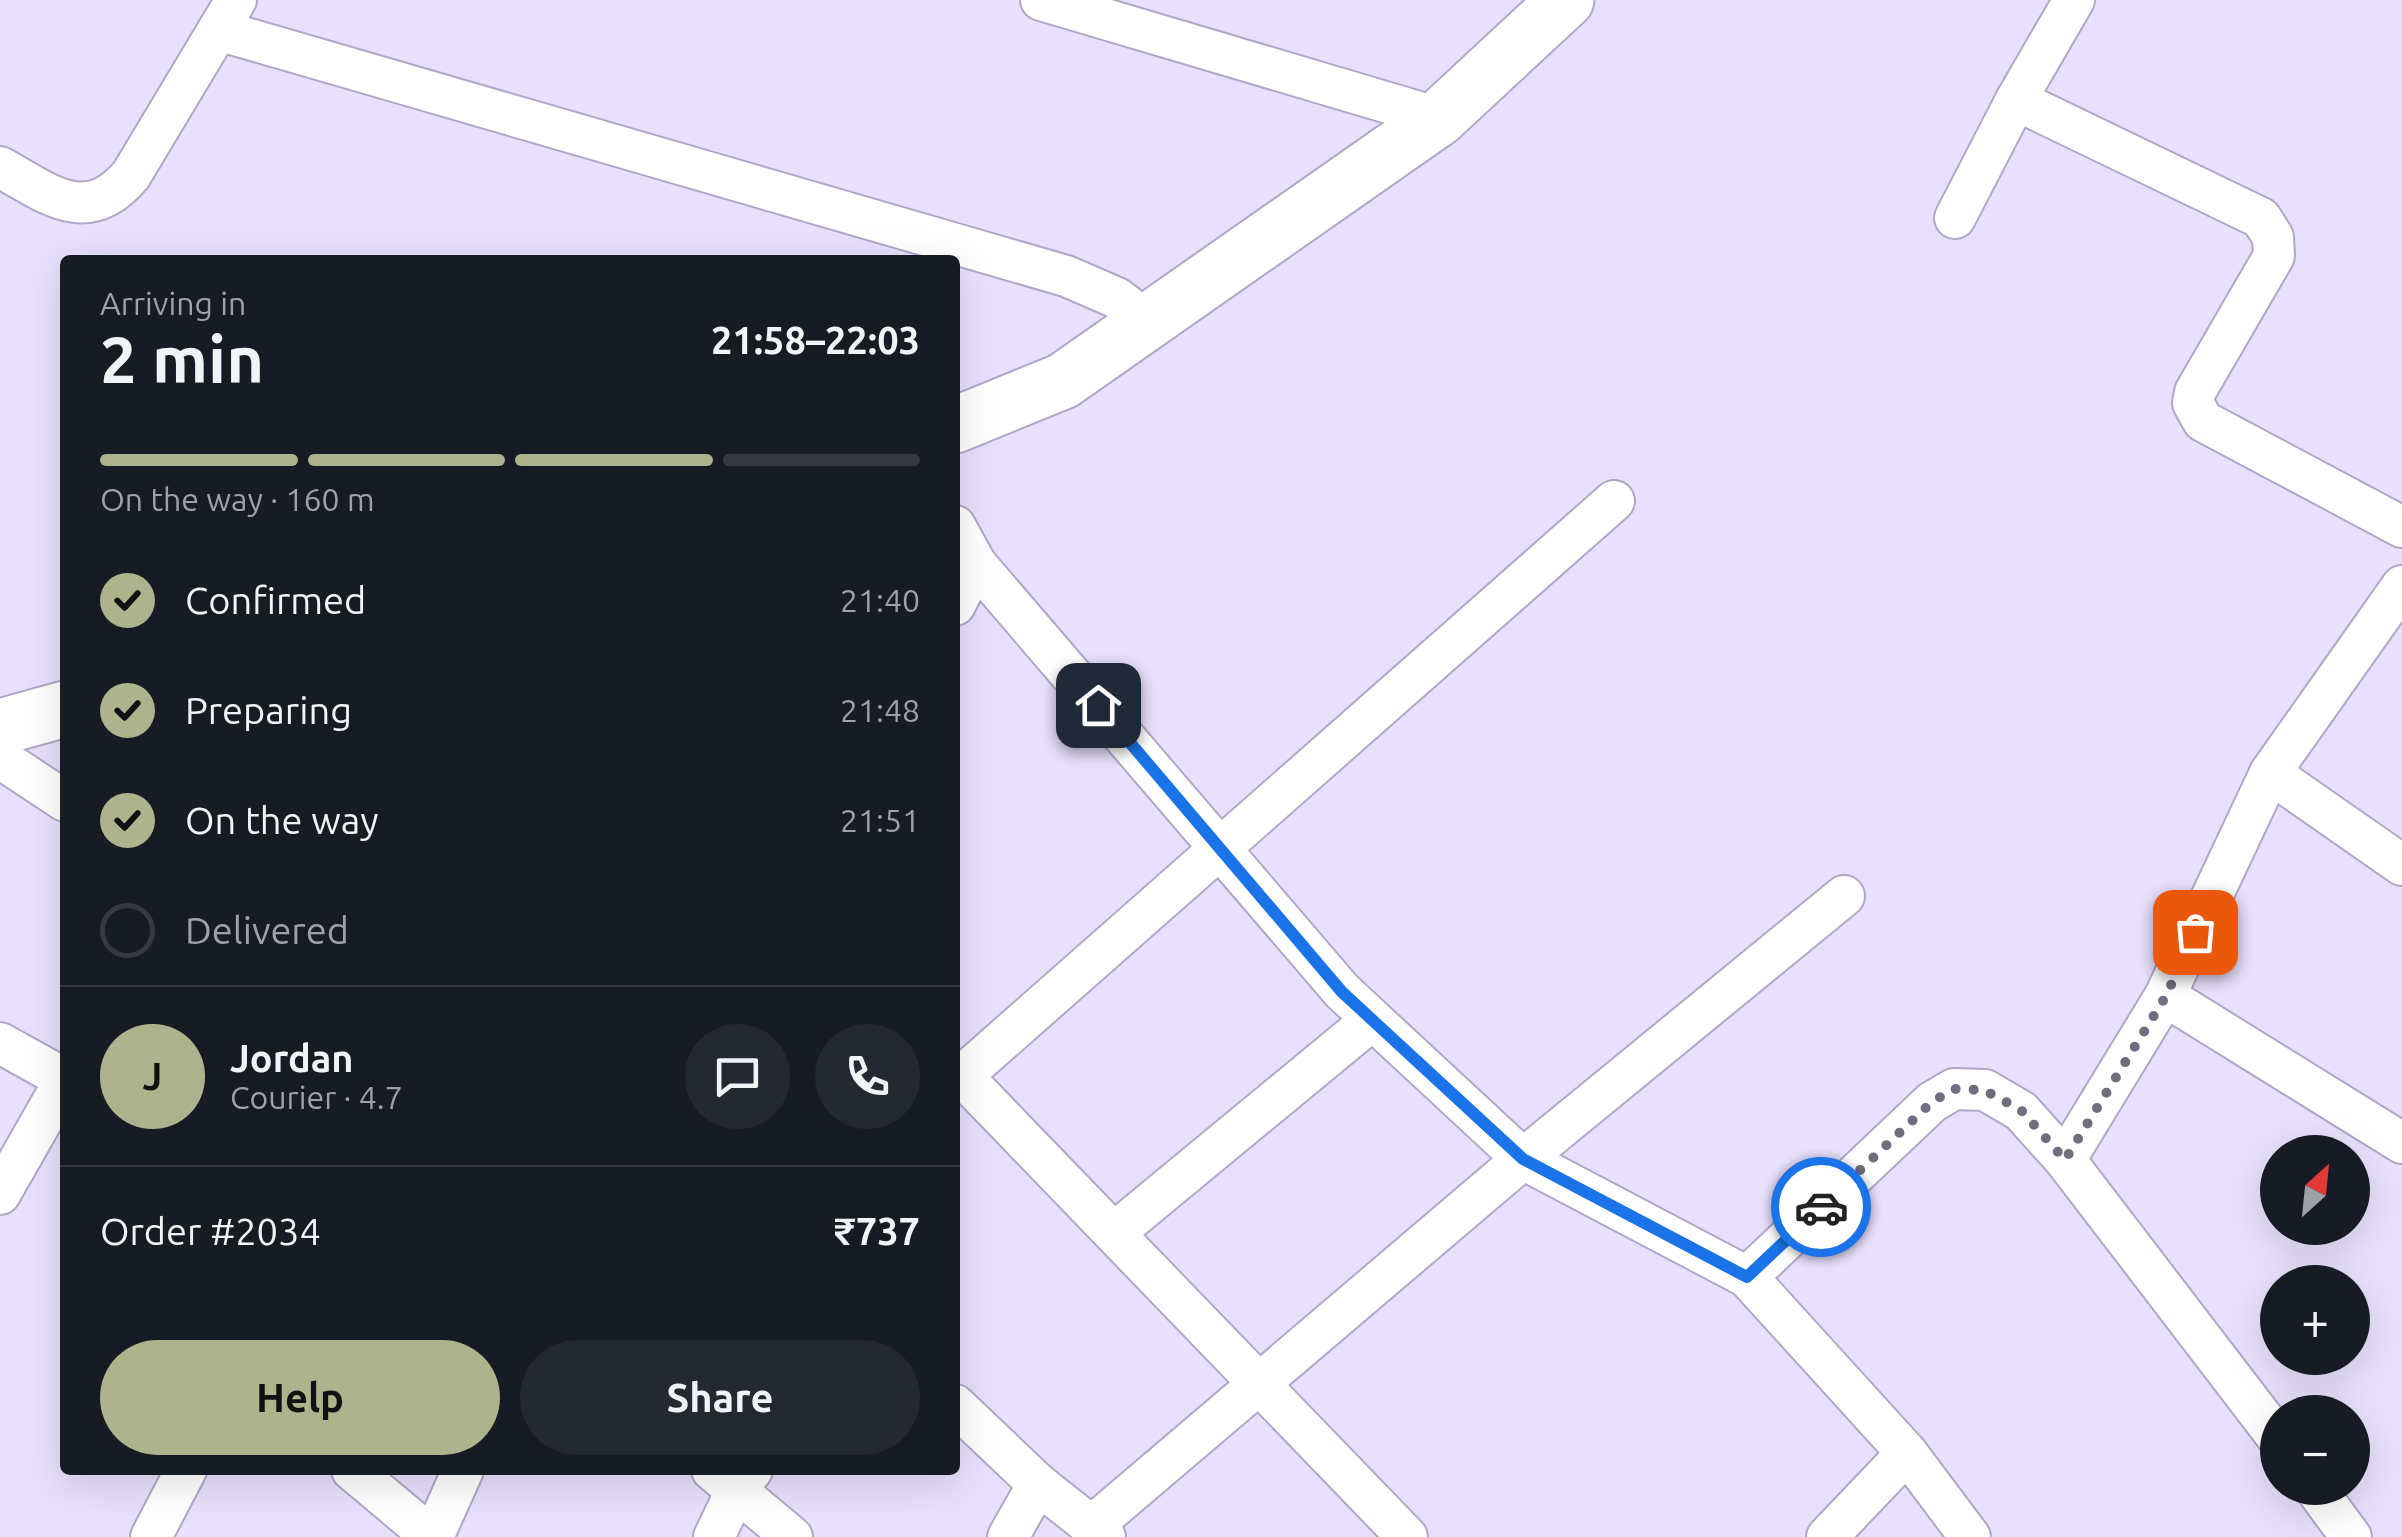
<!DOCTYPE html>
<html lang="en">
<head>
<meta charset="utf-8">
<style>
  body { margin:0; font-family:Ubuntu,sans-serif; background:#242831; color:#f1f3f6; height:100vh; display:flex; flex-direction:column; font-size:38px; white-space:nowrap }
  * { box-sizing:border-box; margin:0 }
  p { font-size:32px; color:#9ea1a6 }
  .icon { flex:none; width:55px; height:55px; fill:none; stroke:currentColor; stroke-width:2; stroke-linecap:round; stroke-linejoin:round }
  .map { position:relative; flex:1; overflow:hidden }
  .sheet { position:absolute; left:60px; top:255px; width:900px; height:1220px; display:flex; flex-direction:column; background:#171b24; border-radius:10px; box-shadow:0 10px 40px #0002 }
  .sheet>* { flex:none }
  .needle { width:65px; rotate:27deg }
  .tools { position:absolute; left:2260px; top:1135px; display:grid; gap:20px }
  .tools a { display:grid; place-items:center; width:110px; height:110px; border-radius:50%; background:#171b24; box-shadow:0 10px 40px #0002; font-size:50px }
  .pin { position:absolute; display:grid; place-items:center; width:85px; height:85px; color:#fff; margin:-42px; border-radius:20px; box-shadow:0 5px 15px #0006 }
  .courier { position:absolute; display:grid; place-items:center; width:100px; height:100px; margin:-50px; border:8px solid #1a73e8; border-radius:50%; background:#fff; color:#222; box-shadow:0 2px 12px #0007 }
  .summary em { font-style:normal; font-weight:700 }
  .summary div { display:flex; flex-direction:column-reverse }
  .summary { display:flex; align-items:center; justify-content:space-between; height:170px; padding:0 40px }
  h1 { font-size:65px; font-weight:700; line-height:75px }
  .bar { display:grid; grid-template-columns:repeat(4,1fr); gap:15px 10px; align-content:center; height:120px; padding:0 40px }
  .bar i { height:12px; border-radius:8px; background:#363941 }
  .bar .current { background:#adb48d }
  .bar p { grid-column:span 4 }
  .line { display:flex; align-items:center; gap:25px; padding:0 40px; border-top:2px solid #363941 }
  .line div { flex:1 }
  .round { display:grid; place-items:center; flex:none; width:105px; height:105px; border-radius:52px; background:#242831 }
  ol { padding:0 40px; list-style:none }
  li { display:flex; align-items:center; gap:30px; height:110px }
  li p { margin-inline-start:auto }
  li .icon { padding:10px; border-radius:50%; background:#adb48d; color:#111; stroke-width:4 }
  li:last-child { color:#9ea1a6 }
  li i { width:55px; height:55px; border:5px solid #363941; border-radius:50% }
  .primary-button { display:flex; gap:20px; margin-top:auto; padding:20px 40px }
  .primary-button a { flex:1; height:115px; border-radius:60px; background:#adb48d; color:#111; font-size:40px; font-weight:700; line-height:115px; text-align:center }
  .primary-button a+a { background:#242831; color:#f1f3f6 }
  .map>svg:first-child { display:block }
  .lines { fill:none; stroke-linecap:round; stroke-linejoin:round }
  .street-casing { stroke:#b0a7c7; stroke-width:44 }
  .secondary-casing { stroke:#b0a7c7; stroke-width:59 }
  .street { stroke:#fff; stroke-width:40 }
  .secondary { stroke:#fff; stroke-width:55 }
  .done { stroke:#726c7f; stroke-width:10; stroke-dasharray:0 18 }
  .route { stroke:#1a73e8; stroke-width:12 }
</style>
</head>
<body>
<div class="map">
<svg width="2402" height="1537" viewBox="0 0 2402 1537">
  <rect width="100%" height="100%" fill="#e8e0fc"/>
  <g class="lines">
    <!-- street casing -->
    <g class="street-casing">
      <g id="street">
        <path d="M 1041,0 L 1439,118"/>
        <path d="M 218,30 L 1066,276 L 1117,298 L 1148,322"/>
        <path d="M 2016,100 L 2261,218 L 2273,237 L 2274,256 L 2195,392 L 2193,403 L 2203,421 L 2402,527"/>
        <path d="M 0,167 C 48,194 87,227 131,175 L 236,0"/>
        <path d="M 1955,218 L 2016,100 L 2074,0"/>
        <path d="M 955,526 L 976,564 L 1342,991 L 1523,1159 L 1747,1277 L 1907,1453 L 1970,1537"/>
        <path d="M 955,605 L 976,564"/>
        <path d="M 0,758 L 65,801"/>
        <path d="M 2270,773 L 2402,865"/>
        <path d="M 2165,996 L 2402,1143"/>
        <path d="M 0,1043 L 65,1079"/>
        <path d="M 962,1076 L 1407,1537"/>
        <path d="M 955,1082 L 1614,501"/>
        <path d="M 2065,1160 L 2165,996 L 2270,773 L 2402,586"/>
        <path d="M 0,1194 L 65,1080"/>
        <path d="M 1114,1233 L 1372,1020"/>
        <path d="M 1747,1277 L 1932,1102 L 1954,1089 L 1985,1090 L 2021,1111 L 2065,1160 L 2278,1438"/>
        <path d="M 955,1405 L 1038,1484 L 1105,1537"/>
        <path d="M 352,1470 L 432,1537"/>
        <path d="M 712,1470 L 792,1537"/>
        <path d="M 2315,1488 L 2351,1537"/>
        <path d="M 1093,1525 L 1523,1159 L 1844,896"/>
        <path d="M 151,1537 L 186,1470"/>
        <path d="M 433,1537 L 463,1470"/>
        <path d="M 714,1537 L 737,1489 L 752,1470"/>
        <path d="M 1008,1537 L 1038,1484"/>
        <path d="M 1827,1537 L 1907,1453"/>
      </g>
    </g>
    <!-- secondary casing -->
    <g class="secondary-casing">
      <g id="secondary">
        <path d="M 955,425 L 1063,381 L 1439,118 L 1566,0"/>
        <path d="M 0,727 L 65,709"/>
      </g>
    </g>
    <!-- street -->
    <use href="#street" class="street"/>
    <!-- secondary -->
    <use href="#secondary" class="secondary"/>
  </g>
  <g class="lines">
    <!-- done -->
    <path class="done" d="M 1821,1207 L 1932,1102 L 1954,1089 L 1984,1090 L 2021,1110 L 2065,1160 L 2166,996 L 2195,932"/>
    <!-- route -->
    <path class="route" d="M 1098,705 L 1342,992 L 1523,1159 L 1747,1277 L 1821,1207"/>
  </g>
</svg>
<div class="tools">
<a><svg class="needle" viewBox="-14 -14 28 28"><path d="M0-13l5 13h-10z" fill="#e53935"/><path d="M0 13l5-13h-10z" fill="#9ea1a6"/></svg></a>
<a>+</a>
<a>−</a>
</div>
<div class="pin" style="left:2195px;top:932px;background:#ea580c"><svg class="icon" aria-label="bag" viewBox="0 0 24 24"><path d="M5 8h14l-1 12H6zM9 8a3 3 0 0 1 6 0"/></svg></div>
<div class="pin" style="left:1098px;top:705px;background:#1f2937"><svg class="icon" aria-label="home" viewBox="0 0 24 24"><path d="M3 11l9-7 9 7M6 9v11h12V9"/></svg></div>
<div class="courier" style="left:1821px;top:1207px"><svg class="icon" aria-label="car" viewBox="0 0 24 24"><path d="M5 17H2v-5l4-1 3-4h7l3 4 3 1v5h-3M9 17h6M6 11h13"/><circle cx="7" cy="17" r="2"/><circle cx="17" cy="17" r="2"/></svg></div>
<section class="sheet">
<div class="summary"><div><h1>2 min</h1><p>Arriving in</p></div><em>21:58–22:03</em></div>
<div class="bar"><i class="current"></i><i class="current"></i><i class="current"></i><i></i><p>On the way · 160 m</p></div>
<ol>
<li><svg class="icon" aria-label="check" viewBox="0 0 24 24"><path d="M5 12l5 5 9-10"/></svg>Confirmed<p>21:40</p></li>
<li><svg class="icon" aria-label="check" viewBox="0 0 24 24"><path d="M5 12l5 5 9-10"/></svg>Preparing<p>21:48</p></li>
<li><svg class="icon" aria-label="check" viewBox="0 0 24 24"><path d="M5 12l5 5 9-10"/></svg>On the way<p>21:51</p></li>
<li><i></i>Delivered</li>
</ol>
<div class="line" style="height:180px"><b class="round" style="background:#adb48d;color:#111">J</b><div><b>Jordan</b><p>Courier · 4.7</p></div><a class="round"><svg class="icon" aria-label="chat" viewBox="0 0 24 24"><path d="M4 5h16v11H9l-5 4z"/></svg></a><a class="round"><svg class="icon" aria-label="phone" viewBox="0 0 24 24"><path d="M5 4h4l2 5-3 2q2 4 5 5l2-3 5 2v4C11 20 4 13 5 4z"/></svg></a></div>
<div class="line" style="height:130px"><div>Order #2034</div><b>₹737</b></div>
<div class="primary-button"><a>Help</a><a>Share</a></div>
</section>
</div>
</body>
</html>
